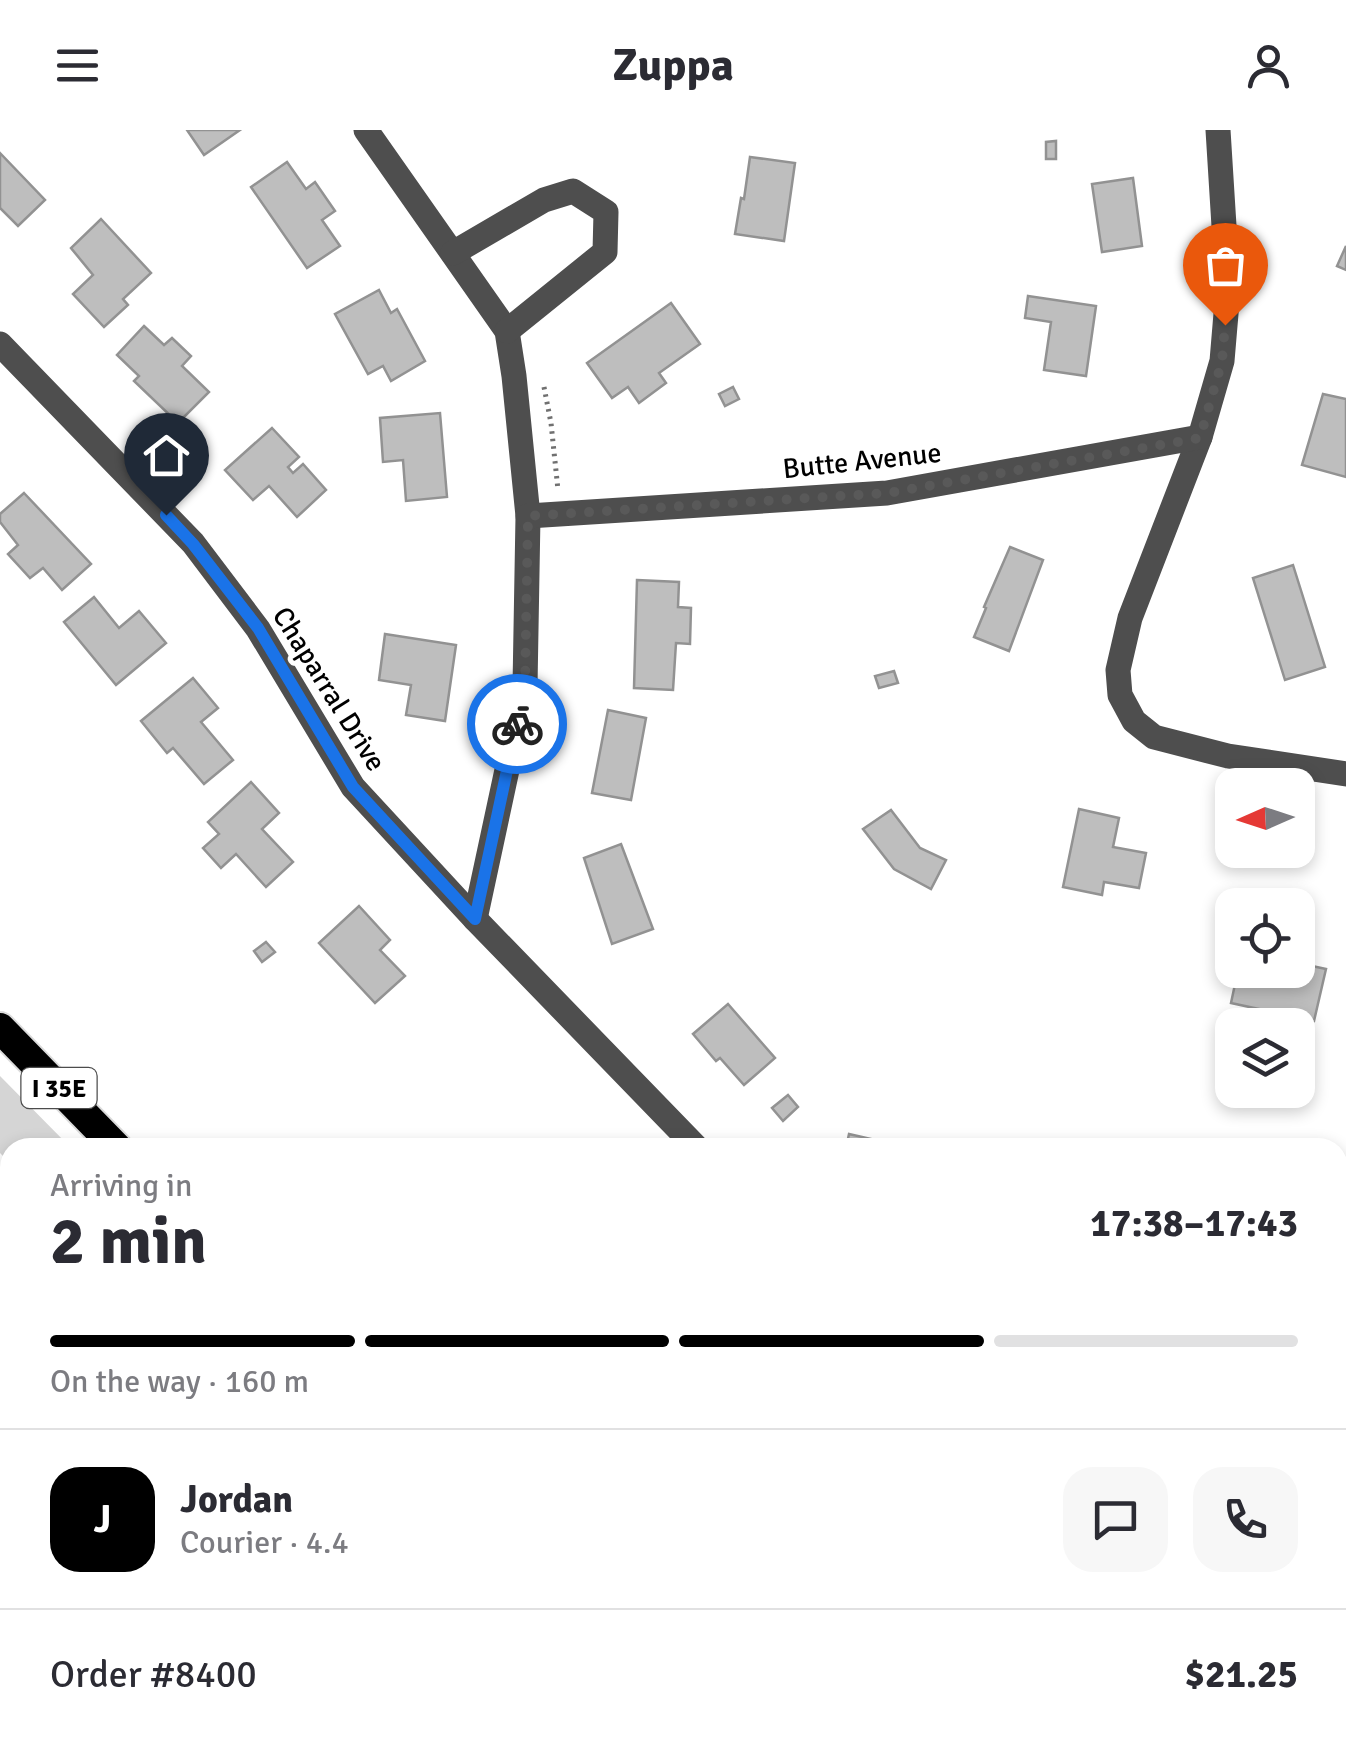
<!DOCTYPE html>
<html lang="en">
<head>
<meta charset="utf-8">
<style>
  body { margin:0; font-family:Signika,sans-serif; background:#f7f7f7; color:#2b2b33; height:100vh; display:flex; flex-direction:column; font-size:38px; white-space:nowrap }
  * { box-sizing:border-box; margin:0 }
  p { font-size:32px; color:#7c7c81 }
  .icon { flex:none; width:55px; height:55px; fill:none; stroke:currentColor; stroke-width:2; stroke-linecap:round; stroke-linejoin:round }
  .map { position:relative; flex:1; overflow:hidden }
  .panel { position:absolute; left:0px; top:1008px; width:1348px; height:622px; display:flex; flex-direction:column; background:#fff; border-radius:30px 30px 0 0; box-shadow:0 5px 15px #0003 }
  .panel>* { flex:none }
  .needle { width:65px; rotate:267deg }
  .fabs { position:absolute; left:1215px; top:638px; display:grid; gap:20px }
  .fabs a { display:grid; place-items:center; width:100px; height:100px; border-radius:20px; background:#fff; box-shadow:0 5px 15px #0003; font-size:50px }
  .pin { position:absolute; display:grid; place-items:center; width:85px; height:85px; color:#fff; margin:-102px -42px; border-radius:50% 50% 50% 0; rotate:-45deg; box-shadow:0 0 10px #0007 }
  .pin .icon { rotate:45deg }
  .courier { position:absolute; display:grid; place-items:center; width:100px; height:100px; margin:-50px; border:8px solid #1a73e8; border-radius:50%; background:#fff; color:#222; box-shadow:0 2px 12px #0007 }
  .summary em { font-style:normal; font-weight:800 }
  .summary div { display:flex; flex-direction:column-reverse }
  .summary { display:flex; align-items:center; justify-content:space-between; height:170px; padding:0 50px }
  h1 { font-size:65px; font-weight:800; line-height:75px }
  .bar { display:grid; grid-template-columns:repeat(4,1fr); gap:15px 10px; align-content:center; height:120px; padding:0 50px }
  .bar i { height:12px; border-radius:8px; background:#e1e1e2 }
  .bar .active { background:#000 }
  .bar p { grid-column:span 4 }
  .line { display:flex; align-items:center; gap:25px; padding:0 50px; border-top:2px solid #e1e1e2 }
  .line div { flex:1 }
  .round { display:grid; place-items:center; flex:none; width:105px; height:105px; border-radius:30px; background:#f7f7f7 }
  header { display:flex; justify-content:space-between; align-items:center; height:130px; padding:0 50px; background:#fff; font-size:45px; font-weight:800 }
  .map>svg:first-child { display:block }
  .green { fill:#d5d5d5 }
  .water { fill:#9c9c9c }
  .building { fill:#bebebe; stroke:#929292; stroke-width:2.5 }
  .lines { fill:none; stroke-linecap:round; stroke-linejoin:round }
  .highway-casing { stroke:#dbdbdb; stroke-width:34 }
  .path { stroke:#707070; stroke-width:5; stroke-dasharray:2.5 5; stroke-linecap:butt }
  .minor { stroke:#4e4e4e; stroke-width:25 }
  .highway { stroke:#000; stroke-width:30 }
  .done { stroke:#595959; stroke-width:10; stroke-dasharray:0 18 }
  .route { stroke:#1a73e8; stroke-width:12 }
  .labels { text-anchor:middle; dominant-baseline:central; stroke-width:10; stroke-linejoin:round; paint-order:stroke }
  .shield { fill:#fff; stroke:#4c4c4c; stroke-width:2.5 }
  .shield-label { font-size:25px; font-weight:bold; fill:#000 }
  .street-label { font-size:28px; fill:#000; stroke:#fff }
</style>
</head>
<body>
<header><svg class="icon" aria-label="menu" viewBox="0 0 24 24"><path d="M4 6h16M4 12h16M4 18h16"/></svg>Zuppa<svg class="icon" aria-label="person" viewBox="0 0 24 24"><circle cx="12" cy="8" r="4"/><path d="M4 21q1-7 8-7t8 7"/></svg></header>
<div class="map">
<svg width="1346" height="1628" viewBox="0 0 1346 1628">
  <rect width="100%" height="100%" fill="#fff"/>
  <!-- green -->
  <g class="green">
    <path d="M 0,946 L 70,1017 L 10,1018 L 10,1033 L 0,1023 Z"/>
    <path d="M 584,1620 L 659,1620 L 667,1628 L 592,1628 Z"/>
  </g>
  <!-- water -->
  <path class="water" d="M 0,1404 L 10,1412 L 10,1620 L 238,1620 L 244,1628 L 0,1628 Z"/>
  <!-- building -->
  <g class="building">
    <path d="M 187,0 L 240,0 L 204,25 Z"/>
    <path d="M 1056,11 L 1056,29 L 1046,29 L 1046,12 Z"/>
    <path d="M 0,23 L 45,70 L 18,96 L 0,78 Z"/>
    <path d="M 750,27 L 795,33 L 784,111 L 735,104 L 741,68 L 744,69 Z"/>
    <path d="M 287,32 L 306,59 L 315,52 L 335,81 L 322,90 L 340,116 L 307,138 L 251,57 Z"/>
    <path d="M 1133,48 L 1142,116 L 1102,122 L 1092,54 Z"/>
    <path d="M 101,89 L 151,143 L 123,169 L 128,175 L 104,197 L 73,164 L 93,145 L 71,118 Z"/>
    <path d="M 1346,116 L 1346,140 L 1337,136 Z"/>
    <path d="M 379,160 L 391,183 L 397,179 L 425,231 L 391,251 L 383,236 L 368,244 L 335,184 Z"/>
    <path d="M 1028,166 L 1096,176 L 1086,246 L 1044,240 L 1051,192 L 1025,188 Z"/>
    <path d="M 671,173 L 700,214 L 659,243 L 666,253 L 639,273 L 628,257 L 612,268 L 587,233 Z"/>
    <path d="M 144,196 L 164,215 L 172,208 L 191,226 L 182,236 L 209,262 L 178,293 L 134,251 L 139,246 L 117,225 Z"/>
    <path d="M 733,257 L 739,269 L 725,276 L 719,264 Z"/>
    <path d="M 1323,264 L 1346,269 L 1346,347 L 1302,335 Z"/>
    <path d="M 440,283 L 447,367 L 406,371 L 403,330 L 383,332 L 380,288 Z"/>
    <path d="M 272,298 L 299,327 L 288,337 L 293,343 L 303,334 L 326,360 L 297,387 L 269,356 L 253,370 L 225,340 Z"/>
    <path d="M 24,363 L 91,434 L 62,460 L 43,438 L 30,448 L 8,424 L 18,415 L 0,392 L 0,384 Z"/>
    <path d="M 1010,417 L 1043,430 L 1009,521 L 974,507 L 986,478 L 984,477 Z"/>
    <path d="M 1293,435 L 1325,537 L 1285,550 L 1253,448 Z"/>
    <path d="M 637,450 L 679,452 L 678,477 L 691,478 L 690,514 L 676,513 L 673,560 L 634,558 Z"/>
    <path d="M 94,467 L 119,498 L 139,481 L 166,513 L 116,555 L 64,492 Z"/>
    <path d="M 385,504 L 456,515 L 445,591 L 406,585 L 411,555 L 379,550 Z"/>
    <path d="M 894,541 L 898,553 L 879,558 L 875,546 Z"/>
    <path d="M 193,548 L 218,578 L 201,592 L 233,630 L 204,654 L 173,618 L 167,623 L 141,591 Z"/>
    <path d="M 608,580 L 646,588 L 631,670 L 592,663 Z"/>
    <path d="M 251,652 L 279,683 L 262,699 L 293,732 L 266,757 L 236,724 L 221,738 L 203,718 L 219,704 L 208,692 Z"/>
    <path d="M 1079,679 L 1119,688 L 1113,717 L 1146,723 L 1139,758 L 1104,752 L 1102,765 L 1063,757 Z"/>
    <path d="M 891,680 L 920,718 L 946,730 L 931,759 L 894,739 L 863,699 Z"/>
    <path d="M 621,714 L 653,799 L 612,814 L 584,728 Z"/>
    <path d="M 359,776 L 390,810 L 380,820 L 405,846 L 375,873 L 319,813 Z"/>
    <path d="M 266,812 L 275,822 L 262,832 L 254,821 Z"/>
    <path d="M 1298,833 L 1326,839 L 1314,891 L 1231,873 L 1238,840 L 1275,840 L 1294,844 L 1295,840 L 1298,840 Z"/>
    <path d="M 728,874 L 775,928 L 744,955 L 720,928 L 716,931 L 693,904 Z"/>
    <path d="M 1274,960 L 1291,960 L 1292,966 L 1275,968 Z"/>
    <path d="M 788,965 L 798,977 L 783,991 L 772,978 Z"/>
    <path d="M 849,1004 L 910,1018 L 846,1018 Z"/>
    <path d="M 1346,1114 L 1346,1155 L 1338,1155 L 1338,1115 Z"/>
  </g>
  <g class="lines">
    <!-- highway casing -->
    <g class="highway-casing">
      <g id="highway">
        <path d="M 0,898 L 117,1018"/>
        <path d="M 0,1064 L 10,1075"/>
        <path d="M 542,1620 L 550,1628"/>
        <path d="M 708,1620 L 716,1628"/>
      </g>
    </g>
    <!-- path -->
    <g class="path">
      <path d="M 544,257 L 551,293 L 558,360"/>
      <path d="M 1338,1469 L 1346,1474"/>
    </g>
    <!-- minor -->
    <g class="minor">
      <path d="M 366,0 L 507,201 L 514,246 L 528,386 L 525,556 L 475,789"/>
      <path d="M 1218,0 L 1228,160 L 1222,231 L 1200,307 L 1130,488 L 1118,540 L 1120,565 L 1134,591 L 1154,607 L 1228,626 L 1346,644"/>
      <path d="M 453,123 L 544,70 L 573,61 L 606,82 L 605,122 L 507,201"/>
      <path d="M 0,214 L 193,413 L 258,499 L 353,657 L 475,789 L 697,1018"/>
      <path d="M 528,386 L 887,363 L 1200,307"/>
      <path d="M 1338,1234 L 1346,1234"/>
    </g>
    <!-- highway -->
    <use href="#highway" class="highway"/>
  </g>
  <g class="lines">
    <!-- done -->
    <path class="done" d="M 517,594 L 525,556 L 528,386 L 888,363 L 1200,308 L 1222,231 L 1225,195"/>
    <!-- route -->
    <path class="route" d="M 166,385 L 193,414 L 258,498 L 353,657 L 475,789 L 517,594"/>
  </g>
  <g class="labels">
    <!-- shield labels -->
    <rect class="shield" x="21.5" y="938" width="75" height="40" rx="8"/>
    <g class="shield-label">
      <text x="59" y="958">I 35E</text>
    </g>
    <!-- street labels -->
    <g class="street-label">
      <text transform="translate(862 331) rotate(-6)">Butte Avenue</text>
      <text transform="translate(329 559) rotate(58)">Chaparral Drive</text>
    </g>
  </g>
</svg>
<div class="fabs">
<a><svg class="needle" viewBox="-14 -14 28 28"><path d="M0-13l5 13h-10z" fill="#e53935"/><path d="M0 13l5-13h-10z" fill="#7c7c81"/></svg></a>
<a><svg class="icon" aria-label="locate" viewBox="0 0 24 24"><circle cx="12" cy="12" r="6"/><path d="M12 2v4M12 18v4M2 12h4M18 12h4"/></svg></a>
<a><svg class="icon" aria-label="layers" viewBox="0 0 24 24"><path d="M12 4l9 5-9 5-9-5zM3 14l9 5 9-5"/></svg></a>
</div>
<div class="pin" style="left:1225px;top:195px;background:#ea580c"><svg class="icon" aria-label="bag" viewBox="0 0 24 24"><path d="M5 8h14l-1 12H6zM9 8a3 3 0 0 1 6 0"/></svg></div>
<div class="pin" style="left:166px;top:385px;background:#1f2937"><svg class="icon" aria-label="home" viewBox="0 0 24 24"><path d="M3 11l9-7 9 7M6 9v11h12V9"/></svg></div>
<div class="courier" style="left:517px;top:594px"><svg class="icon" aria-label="bike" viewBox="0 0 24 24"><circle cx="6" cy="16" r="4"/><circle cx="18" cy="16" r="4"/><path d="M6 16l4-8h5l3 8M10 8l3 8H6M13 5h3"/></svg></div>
<section class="panel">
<div class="summary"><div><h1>2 min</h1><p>Arriving in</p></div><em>17:38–17:43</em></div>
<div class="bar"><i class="active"></i><i class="active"></i><i class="active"></i><i></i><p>On the way · 160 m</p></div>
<div class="line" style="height:180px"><b class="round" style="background:#000;color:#fff">J</b><div><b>Jordan</b><p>Courier · 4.4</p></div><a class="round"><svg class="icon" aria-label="chat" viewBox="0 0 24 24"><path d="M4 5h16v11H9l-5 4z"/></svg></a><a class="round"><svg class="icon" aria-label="phone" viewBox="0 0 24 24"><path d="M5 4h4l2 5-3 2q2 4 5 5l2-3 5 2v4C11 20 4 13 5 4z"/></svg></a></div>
<div class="line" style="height:130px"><div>Order #8400</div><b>$21.25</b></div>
</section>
</div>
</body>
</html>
